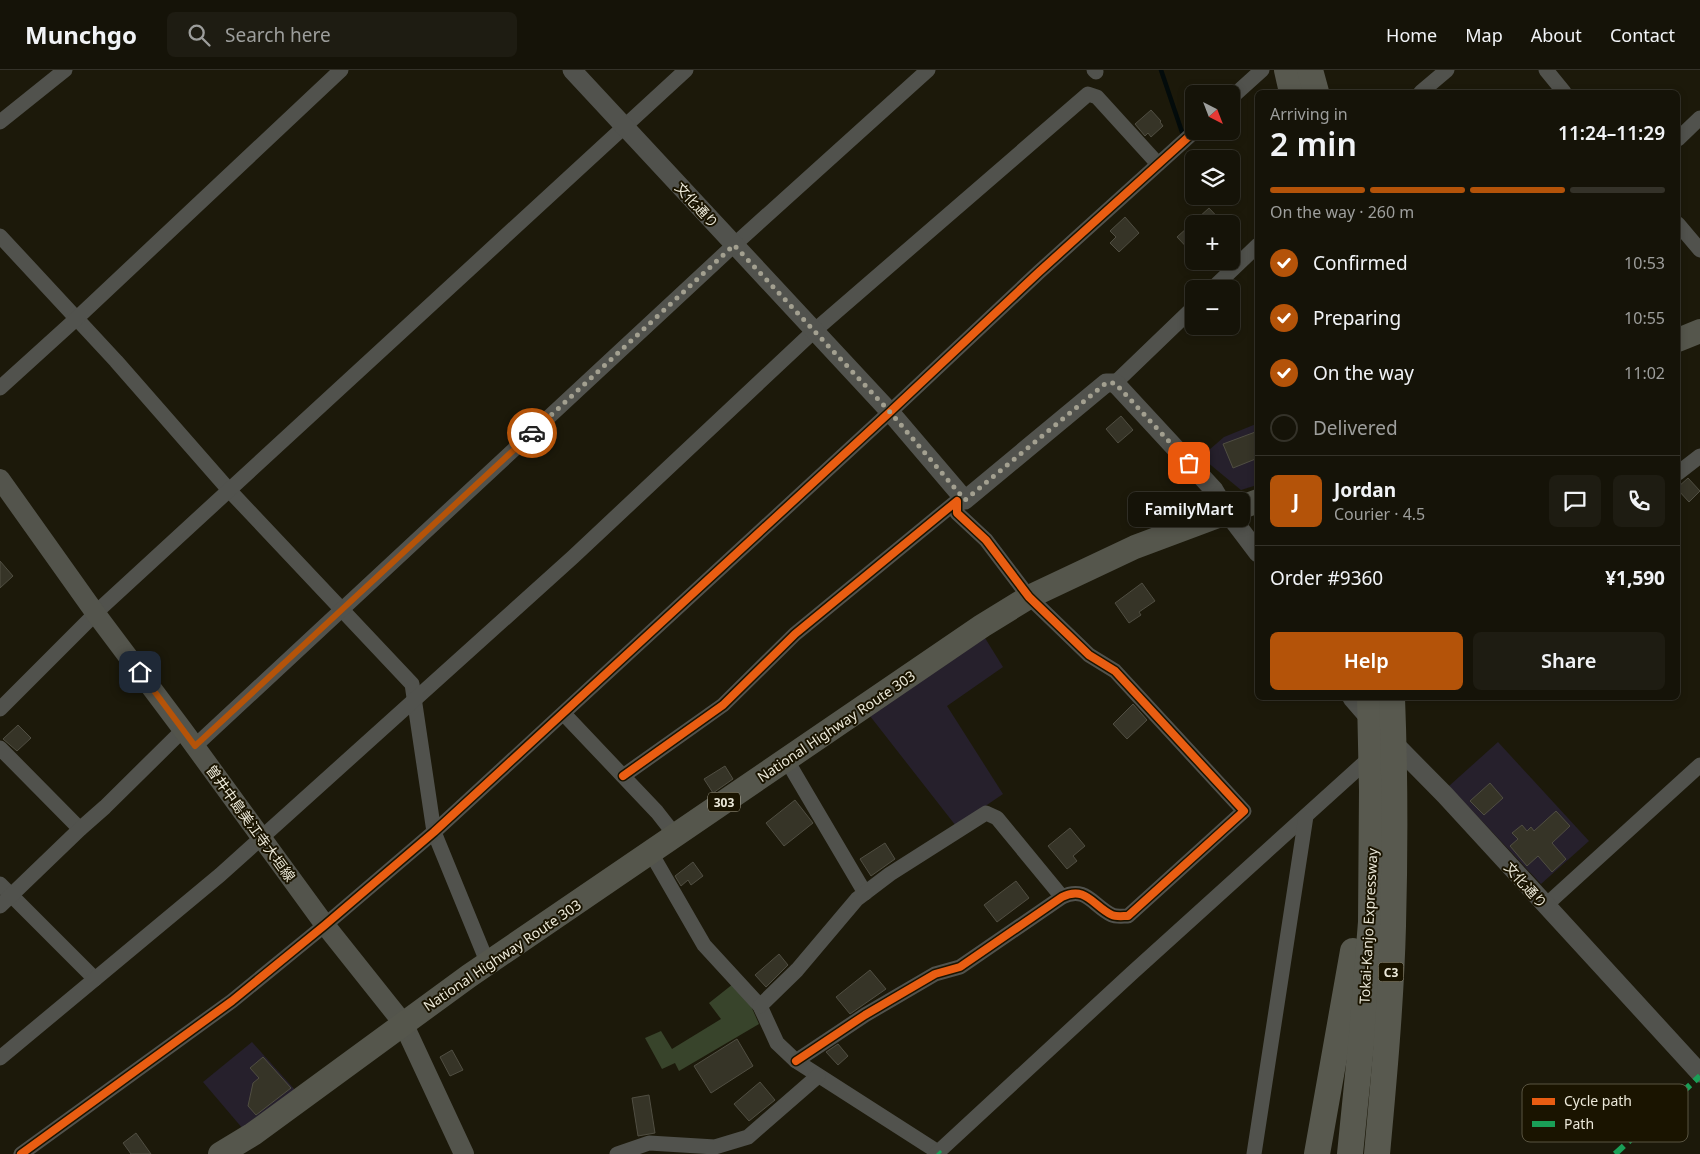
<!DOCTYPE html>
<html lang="en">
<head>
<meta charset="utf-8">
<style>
  body { margin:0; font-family:"Noto Sans","Noto Sans JP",sans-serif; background:#1e1c12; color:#f1f3f6; height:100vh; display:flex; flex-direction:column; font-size:19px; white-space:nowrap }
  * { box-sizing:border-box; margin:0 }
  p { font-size:16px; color:#9d9e9c }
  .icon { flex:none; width:28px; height:28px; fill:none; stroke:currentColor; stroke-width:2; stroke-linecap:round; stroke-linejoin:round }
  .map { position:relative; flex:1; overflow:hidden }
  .side { position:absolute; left:1255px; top:20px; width:425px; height:610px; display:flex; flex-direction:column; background:#151308; border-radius:8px; box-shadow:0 2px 8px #0003,0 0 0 1px #343229 }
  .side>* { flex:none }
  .needle { width:32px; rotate:138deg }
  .fabs { position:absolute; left:1185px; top:15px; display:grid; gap:10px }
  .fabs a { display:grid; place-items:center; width:55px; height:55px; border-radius:8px; background:#151308; box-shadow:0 2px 8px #0003,0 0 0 1px #343229; font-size:25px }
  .pin { position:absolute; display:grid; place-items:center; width:42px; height:42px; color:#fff; margin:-21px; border-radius:10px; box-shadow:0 2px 8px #0006 }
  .courier { position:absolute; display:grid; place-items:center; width:50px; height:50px; margin:-25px; border:4px solid #b45309; border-radius:50%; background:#fff; color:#222; box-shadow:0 1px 6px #0007 }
  .bubble { position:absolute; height:35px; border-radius:8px; background:#151308; box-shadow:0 2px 8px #0003,0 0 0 1px #343229; font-size:16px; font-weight:600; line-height:35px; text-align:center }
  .summary em { font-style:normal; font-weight:600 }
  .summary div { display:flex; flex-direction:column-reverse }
  .summary { display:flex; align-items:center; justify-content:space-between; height:85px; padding:0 15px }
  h1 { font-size:32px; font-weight:600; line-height:38px }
  .bar { display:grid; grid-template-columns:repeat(4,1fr); gap:8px 5px; align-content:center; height:60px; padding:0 15px }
  .bar i { height:6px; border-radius:4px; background:#343229 }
  .bar .active { background:#b45309 }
  .bar p { grid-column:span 4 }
  .line { display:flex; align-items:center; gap:12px; padding:0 15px; border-top:1px solid #343229 }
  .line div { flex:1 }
  .round { display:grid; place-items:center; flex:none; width:52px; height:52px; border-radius:8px; background:#1e1c12 }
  ol { padding:0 15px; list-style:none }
  li { display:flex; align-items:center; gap:15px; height:55px }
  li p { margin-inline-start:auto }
  li .icon { padding:5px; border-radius:50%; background:#b45309; color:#fff; stroke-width:4 }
  li:last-child { color:#9d9e9c }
  li i { width:28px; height:28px; border:2px solid #343229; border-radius:50% }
  .cta { display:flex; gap:10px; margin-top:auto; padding:10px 15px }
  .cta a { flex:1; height:58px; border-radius:8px; background:#b45309; color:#fff; font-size:20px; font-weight:600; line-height:58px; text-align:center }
  .cta a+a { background:#1e1c12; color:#f1f3f6 }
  header { display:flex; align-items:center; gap:30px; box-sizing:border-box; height:70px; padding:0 25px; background:#151308; border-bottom:1px solid #343229 }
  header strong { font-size:24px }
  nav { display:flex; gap:28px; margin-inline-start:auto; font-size:18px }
  .search { width:350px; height:45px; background:#1e1c12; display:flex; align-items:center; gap:12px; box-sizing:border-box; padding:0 18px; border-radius:8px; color:#9d9e9c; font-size:19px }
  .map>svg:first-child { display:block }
  .commercial { fill:#26202c }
  .green { fill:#38442b }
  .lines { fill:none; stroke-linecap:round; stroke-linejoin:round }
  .stream { stroke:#030b0b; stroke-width:4.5 }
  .building { fill:#363427; stroke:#504e42 }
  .minor { stroke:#51524d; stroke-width:15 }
  .tertiary { stroke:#51524d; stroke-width:19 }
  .secondary { stroke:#53544c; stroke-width:20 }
  .trunk { stroke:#55564c; stroke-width:24 }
  .motorway { stroke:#58594f; stroke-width:26 }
  .quiet { stroke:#1a9f57; stroke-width:6; stroke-dasharray:12 6; stroke-linecap:butt }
  .cycleway-casing { stroke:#1a1400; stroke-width:11 }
  .cycleway { stroke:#e95d12; stroke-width:8 }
  .done { stroke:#a3a090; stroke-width:5; stroke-dasharray:0 9 }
  .route { stroke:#b45309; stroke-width:6 }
  .labels { text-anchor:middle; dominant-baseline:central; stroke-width:4; stroke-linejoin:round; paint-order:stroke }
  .shield { fill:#1a1400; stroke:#aca897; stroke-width:1 }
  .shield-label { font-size:12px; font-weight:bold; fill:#ebe8d8 }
  .street-label { font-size:14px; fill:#ebe8d8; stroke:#1a1400 }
  .key { fill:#1a1400; stroke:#595441; stroke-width:1 }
  .key-label { font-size:14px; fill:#ebe8d8 }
</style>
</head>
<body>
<header>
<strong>Munchgo</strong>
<div class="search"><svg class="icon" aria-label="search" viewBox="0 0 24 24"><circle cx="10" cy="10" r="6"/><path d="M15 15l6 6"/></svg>Search here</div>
<nav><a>Home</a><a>Map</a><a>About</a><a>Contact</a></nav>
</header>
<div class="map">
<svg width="1700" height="1084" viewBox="0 0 1700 1084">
  <rect width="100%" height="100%" fill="#1c190a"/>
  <!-- commercial -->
  <g class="commercial">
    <path d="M 1256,354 L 1258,357 L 1257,415 L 1241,420 L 1201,387 L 1224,367 Z"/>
    <path d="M 985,568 L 1003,597 L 947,636 L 1003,724 L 956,756 L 870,646 Z"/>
    <path d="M 1498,672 L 1589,771 L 1541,814 L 1449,716 Z"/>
    <path d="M 252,972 L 296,1021 L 243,1059 L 203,1012 Z"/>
  </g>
  <!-- green -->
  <path class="green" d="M 733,914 L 751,936 L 759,954 L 679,1001 L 675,993 L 662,999 L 645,968 L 661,961 L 672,979 L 721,949 L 709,933 Z"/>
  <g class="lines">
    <!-- stream -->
    <path class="stream" d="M 1161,0 L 1182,62"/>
  </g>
  <!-- building -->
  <g class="building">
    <path d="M 1151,40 L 1161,51 L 1160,52 L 1163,56 L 1151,67 L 1148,63 L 1145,66 L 1135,54 Z"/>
    <path d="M 1209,138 L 1224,154 L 1194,154 L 1194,185 L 1177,167 Z"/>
    <path d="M 1125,147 L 1139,163 L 1119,182 L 1110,173 L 1116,167 L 1110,161 Z"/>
    <path d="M 1121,346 L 1133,360 L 1118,373 L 1106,359 Z"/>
    <path d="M 1258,361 L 1258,388 L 1233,398 L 1223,374 Z"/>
    <path d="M 1688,408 L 1700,421 L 1689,432 L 1678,420 L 1678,417 Z"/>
    <path d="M 0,491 L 13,506 L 0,518 Z"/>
    <path d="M 1142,513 L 1155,531 L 1139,542 L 1141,545 L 1129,553 L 1115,533 Z"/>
    <path d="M 1133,634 L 1147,650 L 1127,669 L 1113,654 Z"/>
    <path d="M 18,655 L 31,668 L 17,681 L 3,669 Z"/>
    <path d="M 725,696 L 733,709 L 713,723 L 704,709 Z"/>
    <path d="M 1490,713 L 1503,728 L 1484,745 L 1470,731 Z"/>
    <path d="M 795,730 L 813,753 L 784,776 L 766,753 Z"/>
    <path d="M 1556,741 L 1570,756 L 1552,773 L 1566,789 L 1552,802 L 1538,786 L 1527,796 L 1510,776 L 1518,769 L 1512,763 L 1522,755 L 1527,761 L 1531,757 L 1534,761 Z"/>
    <path d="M 1070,758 L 1085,776 L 1073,786 L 1077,791 L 1067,799 L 1048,776 Z"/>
    <path d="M 885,773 L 895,789 L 871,806 L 860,789 Z"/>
    <path d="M 693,792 L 703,806 L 691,815 L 688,810 L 681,816 L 675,806 Z"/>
    <path d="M 1016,811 L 1029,828 L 997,852 L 984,835 Z"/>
    <path d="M 779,884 L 788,895 L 766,917 L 755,905 Z"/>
    <path d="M 870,900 L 886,919 L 850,944 L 836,927 Z"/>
    <path d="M 737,969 L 753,996 L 711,1023 L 694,996 Z"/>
    <path d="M 838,974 L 848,986 L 838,995 L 826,982 Z"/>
    <path d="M 452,980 L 463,1000 L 450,1006 L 440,987 Z"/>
    <path d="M 263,987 L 291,1018 L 256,1045 L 248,1036 L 253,1013 L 259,1008 L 250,998 Z"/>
    <path d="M 760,1012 L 775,1030 L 749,1051 L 734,1034 Z"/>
    <path d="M 649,1025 L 655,1063 L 638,1066 L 632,1028 Z"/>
    <path d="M 136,1063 L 151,1084 L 131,1084 L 123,1073 Z"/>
  </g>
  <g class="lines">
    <!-- minor -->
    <g class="minor">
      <path d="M 1094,0 L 1096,2"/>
      <path d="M 1546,0 L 1564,22"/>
      <path d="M 1421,22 L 1447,0"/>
      <path d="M 1231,28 L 1262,0"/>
      <path d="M 0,52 L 65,0"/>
      <path d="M 1678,69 L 1700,48"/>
      <path d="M 1678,154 L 1700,180"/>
      <path d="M 0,166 L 116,291 L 229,420 L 412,614 L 434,762 L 488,894"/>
      <path d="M 1212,219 L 1258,175"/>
      <path d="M 1115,313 L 1194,237"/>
      <path d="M 0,318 L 76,249 L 341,0"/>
      <path d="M 1678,403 L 1700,386"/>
      <path d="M 0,639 L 103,536 L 686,0"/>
      <path d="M 564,644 L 657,742 L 675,765"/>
      <path d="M 195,676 L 734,175 L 928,0"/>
      <path d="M 0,678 L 80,759"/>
      <path d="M 786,689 L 865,823"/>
      <path d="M 623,706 L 723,635 L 795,564 L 957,431 L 957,443 L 986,470 L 1029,527 L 1089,585 L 1115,601 L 1244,741 L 1128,846 C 1123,846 1116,847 1112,845 C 1093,836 1086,815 1062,827 L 960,897 L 935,904 L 894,928 L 865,945 L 796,991"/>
      <path d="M 651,783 L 704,875 L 760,936 L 777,973 L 796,991 L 938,1082"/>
      <path d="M 0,814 L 95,909"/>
      <path d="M 0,836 L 80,759 L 105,737 L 183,660"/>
      <path d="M 1545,836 L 1700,695"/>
      <path d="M 760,936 L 797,900 L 857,829 L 890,804 L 986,743 L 997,748 L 1062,827"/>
      <path d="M 0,988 L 220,805 L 573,487 L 814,261 L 1088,24 L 1097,27 L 1158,94"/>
      <path d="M 21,1084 L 232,931 L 325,855 L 434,762 L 890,342 L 1039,202 L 1195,61"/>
      <path d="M 617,1084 L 649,1073 L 715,1077 L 748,1067 L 818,1006"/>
      <path d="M 936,1084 L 1132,903 L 1373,685"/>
      <path d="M 1254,1084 L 1306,746"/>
    </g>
    <!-- tertiary -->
    <g class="tertiary">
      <path d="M 572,0 L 890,342 L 965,430 L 1106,313 L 1115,313 L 1214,420 L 1227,442 L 1258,483"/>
      <path d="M 1352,628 L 1372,651 L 1445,725 L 1700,1003"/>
    </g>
    <!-- secondary -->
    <path class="secondary" d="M 0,409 L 96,544 L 183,660 L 325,855 L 403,953 L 464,1084"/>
    <!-- trunk -->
    <g class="trunk">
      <path d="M 1678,270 L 1700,261"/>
      <path d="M 220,1084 L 253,1064 L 469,906 L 982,556 L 1029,527 L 1135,477 L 1258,431"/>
    </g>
    <!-- motorway -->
    <g class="motorway">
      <path d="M 1287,0 L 1292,22"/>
      <path d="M 1310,0 L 1316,22"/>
      <path d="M 1317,1084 L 1353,881"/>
      <path d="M 1350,1084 L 1362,965 L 1371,852 L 1372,720 L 1370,628"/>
      <path d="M 1377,1084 C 1384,1008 1391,932 1393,856 C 1395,780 1395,704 1392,628"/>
    </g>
    <!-- quiet -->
    <g class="quiet">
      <path d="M 938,1082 L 940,1084"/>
      <path d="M 1615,1084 L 1700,1006"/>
    </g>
    <!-- cycleway casing -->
    <g class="cycleway-casing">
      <g id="cycleway">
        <path d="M 623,706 L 723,635 L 795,564 L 957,431 L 957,443 L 986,470 L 1029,527 L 1089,585 L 1115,601 L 1244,741 L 1128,846 C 1123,846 1116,847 1112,845 C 1093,836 1086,815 1062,827 L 960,897 L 935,904 L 894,928 L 865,945 L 796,991"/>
        <path d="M 21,1084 L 232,931 L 325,855 L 434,762 L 890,342 L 1039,202 L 1195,61"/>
      </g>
    </g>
    <!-- cycleway -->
    <use href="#cycleway" class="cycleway"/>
  </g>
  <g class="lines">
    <!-- done -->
    <path class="done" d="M 532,363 L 734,175 L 890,342 L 965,430 L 1106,313 L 1115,313 L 1189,393"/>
    <!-- route -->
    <path class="route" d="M 140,602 L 195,676 L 532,363"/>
  </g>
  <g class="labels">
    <!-- shield labels -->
    <g class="shield">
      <rect x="708" y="722.5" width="32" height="19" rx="4"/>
      <rect x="1378.5" y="892.5" width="25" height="19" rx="4"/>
    </g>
    <g class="shield-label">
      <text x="724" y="732">303</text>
      <text x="1391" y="902">C3</text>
    </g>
    <!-- street labels -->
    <g class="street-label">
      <text transform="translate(697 135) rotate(47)">文化通り</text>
      <text transform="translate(836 656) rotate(-34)">National Highway Route 303</text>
      <text transform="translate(251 753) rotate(54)">曽井中島美江寺大垣線</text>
      <text transform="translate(1526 815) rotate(48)">文化通り</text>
      <text transform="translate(1368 856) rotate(-87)">Tokai-Kanjo Expressway</text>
      <text transform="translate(502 885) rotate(-34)">National Highway Route 303</text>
    </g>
  </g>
  <!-- legend -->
  <rect x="1522" y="1014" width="166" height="58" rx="8" class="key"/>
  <rect x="1532" y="1028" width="23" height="7" fill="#e95d12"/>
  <rect x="1532" y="1051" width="23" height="6" fill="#1a9f57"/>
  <g class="key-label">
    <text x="1564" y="1036">Cycle path</text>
    <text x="1564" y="1059">Path</text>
  </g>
</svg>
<div class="fabs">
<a><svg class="needle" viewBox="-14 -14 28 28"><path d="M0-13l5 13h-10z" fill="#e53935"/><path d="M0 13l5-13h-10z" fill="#9d9e9c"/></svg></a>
<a><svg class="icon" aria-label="layers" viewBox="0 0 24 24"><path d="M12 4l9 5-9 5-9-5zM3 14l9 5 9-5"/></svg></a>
<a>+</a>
<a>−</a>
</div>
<div class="pin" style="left:1189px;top:393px;background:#ea580c"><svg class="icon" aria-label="bag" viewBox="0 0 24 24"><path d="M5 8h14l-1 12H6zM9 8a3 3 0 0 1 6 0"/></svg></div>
<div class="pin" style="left:140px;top:602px;background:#1f2937"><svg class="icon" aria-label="home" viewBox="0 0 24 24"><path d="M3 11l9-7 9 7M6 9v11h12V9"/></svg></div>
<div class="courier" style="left:532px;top:363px"><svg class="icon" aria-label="car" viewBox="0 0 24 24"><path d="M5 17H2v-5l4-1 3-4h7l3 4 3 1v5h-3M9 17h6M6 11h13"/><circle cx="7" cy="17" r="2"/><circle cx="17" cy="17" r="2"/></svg></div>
<div class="bubble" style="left:1128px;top:422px;width:122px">FamilyMart</div>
<section class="side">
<div class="summary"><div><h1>2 min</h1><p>Arriving in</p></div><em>11:24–11:29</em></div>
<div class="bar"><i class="active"></i><i class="active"></i><i class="active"></i><i></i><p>On the way · 260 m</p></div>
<ol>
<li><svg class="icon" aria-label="check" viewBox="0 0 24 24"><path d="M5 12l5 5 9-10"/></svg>Confirmed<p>10:53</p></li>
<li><svg class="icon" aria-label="check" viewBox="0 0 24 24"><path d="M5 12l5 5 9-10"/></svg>Preparing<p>10:55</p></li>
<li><svg class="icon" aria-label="check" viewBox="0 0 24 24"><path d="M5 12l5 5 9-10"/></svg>On the way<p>11:02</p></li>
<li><i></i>Delivered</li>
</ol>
<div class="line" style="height:90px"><b class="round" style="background:#b45309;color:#fff">J</b><div><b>Jordan</b><p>Courier · 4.5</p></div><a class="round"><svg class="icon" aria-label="chat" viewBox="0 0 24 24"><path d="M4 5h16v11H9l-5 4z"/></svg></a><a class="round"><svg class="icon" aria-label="phone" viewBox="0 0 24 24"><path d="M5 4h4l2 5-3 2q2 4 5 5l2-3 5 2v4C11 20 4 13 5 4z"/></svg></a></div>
<div class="line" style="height:65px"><div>Order #9360</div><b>¥1,590</b></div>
<div class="cta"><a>Help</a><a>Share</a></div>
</section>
</div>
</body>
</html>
